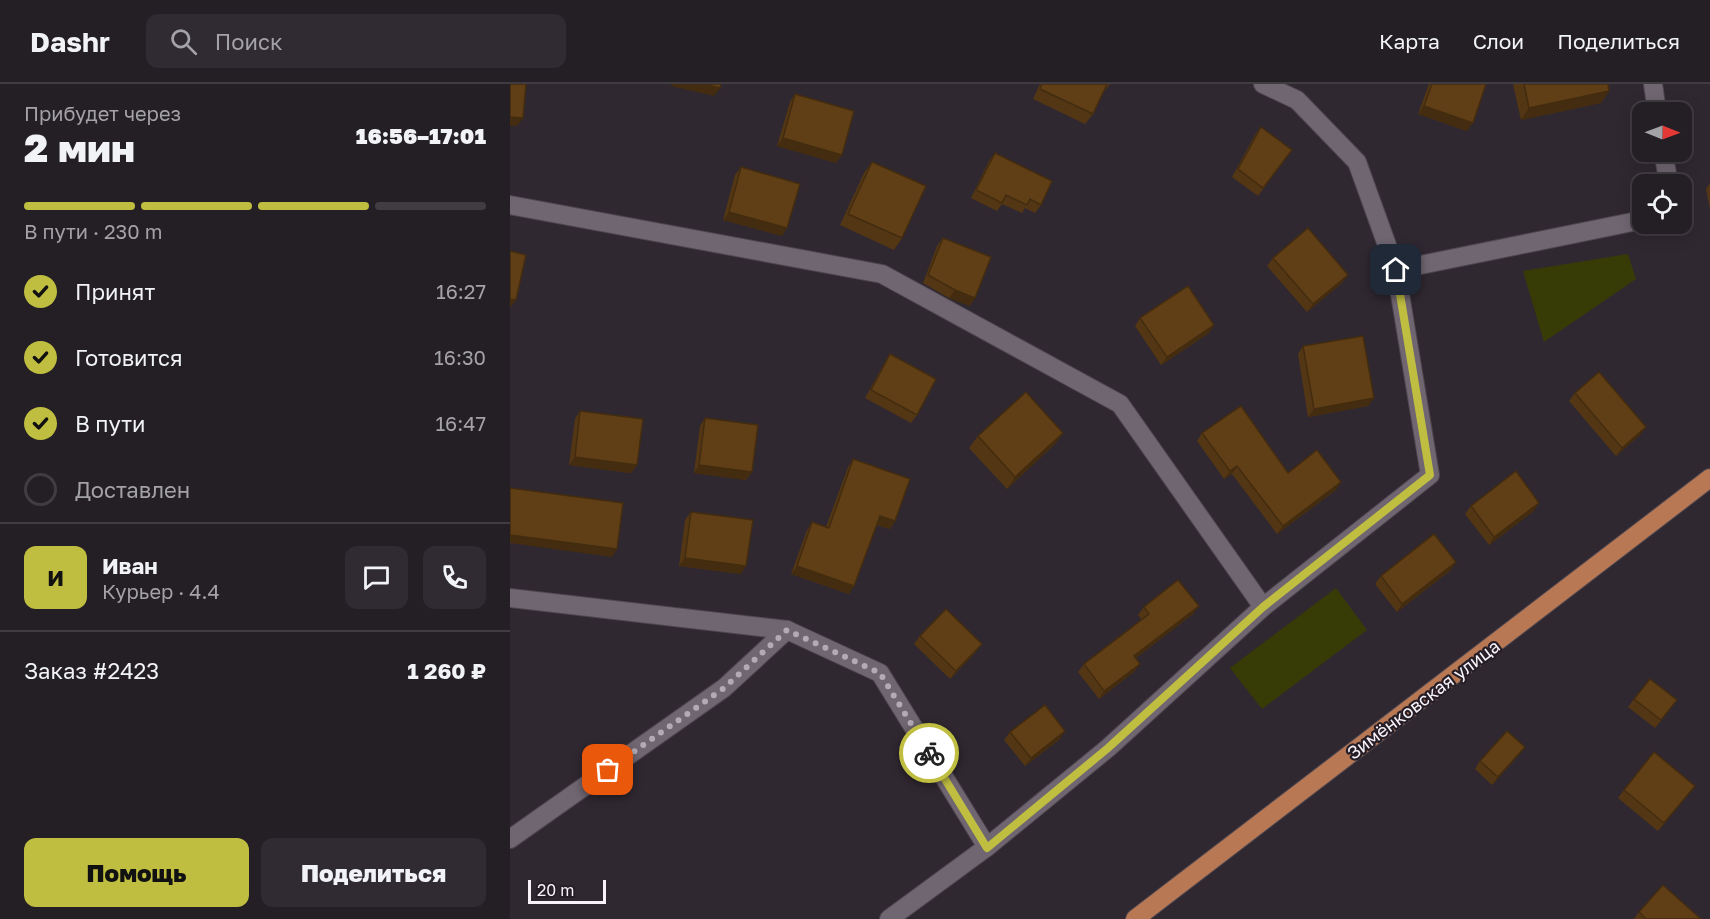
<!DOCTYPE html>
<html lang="ru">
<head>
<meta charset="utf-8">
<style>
  body { margin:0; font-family:"Golos Text",sans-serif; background:#302b32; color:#f1f3f6; height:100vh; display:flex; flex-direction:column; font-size:22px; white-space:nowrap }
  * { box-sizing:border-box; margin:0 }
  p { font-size:20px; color:#a3a2a7 }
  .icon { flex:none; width:33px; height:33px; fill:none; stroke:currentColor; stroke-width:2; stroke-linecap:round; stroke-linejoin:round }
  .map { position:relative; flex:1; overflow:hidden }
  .drawer { display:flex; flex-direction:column; background:#241e25; width:510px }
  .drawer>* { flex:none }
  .needle { width:39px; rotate:91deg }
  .buttons { position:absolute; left:1122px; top:18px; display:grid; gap:12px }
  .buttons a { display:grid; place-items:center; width:60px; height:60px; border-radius:12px; background:#241e25; box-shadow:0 3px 15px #0003,0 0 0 2px #413c42; font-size:30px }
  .scale { position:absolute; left:18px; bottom:15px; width:78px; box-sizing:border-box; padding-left:6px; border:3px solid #f8f2f9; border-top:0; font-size:16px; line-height:21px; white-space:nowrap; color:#f8f2f9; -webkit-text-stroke:4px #261e27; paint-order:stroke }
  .pin { position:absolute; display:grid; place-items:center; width:51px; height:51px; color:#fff; margin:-26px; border-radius:12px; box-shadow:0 3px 9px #0006 }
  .courier { position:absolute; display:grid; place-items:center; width:60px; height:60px; margin:-30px; border:4px solid #bfbe41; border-radius:50%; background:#fff; color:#222; box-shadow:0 2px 8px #0007 }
  .summary em { font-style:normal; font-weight:800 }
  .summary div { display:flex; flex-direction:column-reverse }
  .summary { display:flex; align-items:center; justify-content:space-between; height:102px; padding:0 24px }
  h1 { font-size:39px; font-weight:800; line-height:45px }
  .bar { display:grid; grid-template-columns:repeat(4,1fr); gap:9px 6px; align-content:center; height:72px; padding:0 24px }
  .bar i { height:8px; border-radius:4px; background:#413c42 }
  .bar .current { background:#bfbe41 }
  .bar p { grid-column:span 4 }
  .line { display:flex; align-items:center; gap:15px; padding:0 24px; border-top:2px solid #413c42 }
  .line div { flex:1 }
  .round { display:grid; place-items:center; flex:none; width:63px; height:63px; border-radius:12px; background:#302b32 }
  ol { padding:0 24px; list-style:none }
  li { display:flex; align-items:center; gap:18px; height:66px }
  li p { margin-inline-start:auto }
  li .icon { padding:6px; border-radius:50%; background:#bfbe41; color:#111; stroke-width:4 }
  li:last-child { color:#a3a2a7 }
  li i { width:33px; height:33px; border:3px solid #413c42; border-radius:50% }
  .action { display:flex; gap:12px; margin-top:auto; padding:12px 24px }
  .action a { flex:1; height:69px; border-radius:12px; background:#bfbe41; color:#111; font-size:24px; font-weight:800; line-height:69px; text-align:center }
  .action a+a { background:#302b32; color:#f1f3f6 }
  header { display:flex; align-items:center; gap:36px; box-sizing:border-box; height:84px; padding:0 30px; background:#241e25; border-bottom:2px solid #413c42 }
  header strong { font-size:28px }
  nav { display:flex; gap:33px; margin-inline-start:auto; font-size:21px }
  .search { width:420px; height:54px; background:#302b32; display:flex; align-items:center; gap:15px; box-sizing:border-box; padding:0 21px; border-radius:12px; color:#a3a2a7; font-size:22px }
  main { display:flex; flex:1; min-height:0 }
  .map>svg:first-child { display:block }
  .green { fill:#373b06 }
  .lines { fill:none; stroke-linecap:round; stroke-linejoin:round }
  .minor-casing { stroke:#4e474f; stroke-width:20 }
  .major-casing { stroke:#4e474f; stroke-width:20 }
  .minor { stroke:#706671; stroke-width:18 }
  .major { stroke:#b97854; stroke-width:18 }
  .wall { fill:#533613 }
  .shaded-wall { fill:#432c0f }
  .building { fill:#603f16; stroke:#432c0f; stroke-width:1.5 }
  .done { stroke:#b2abb3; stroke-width:6; stroke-dasharray:0 10.8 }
  .route { stroke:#bfbe41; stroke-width:8 }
  .labels { text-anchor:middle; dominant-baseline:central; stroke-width:4.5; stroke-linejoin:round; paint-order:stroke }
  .street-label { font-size:18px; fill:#f8f2f9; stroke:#261e27 }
</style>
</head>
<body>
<header>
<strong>Dashr</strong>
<div class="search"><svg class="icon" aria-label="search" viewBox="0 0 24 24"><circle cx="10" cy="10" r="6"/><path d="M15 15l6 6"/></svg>Поиск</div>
<nav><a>Карта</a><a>Слои</a><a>Поделиться</a></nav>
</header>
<main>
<section class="drawer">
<div class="summary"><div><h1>2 мин</h1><p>Прибудет через</p></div><em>16:56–17:01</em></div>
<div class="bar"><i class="current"></i><i class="current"></i><i class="current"></i><i></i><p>В пути · 230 m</p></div>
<ol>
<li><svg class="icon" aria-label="check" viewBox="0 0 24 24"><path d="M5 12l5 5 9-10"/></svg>Принят<p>16:27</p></li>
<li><svg class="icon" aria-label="check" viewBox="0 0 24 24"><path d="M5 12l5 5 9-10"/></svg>Готовится<p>16:30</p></li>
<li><svg class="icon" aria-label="check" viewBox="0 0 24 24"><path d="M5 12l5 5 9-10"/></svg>В пути<p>16:47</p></li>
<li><i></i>Доставлен</li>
</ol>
<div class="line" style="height:108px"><b class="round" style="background:#bfbe41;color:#111">И</b><div><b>Иван</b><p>Курьер · 4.4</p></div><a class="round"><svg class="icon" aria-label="chat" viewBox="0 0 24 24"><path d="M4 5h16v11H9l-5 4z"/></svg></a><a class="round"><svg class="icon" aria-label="phone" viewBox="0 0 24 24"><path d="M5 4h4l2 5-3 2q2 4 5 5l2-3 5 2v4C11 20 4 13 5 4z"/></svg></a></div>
<div class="line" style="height:78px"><div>Заказ #2423</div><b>1 260 ₽</b></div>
<div class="action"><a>Помощь</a><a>Поделиться</a></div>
</section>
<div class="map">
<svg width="1200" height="835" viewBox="0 0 1200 835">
  <rect width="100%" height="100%" fill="#302831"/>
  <!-- green -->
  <g class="green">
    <path d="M 1118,170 L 1126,195 L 1034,258 L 1013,187 Z"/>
    <path d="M 826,504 L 857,546 L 752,625 L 720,584 Z"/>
  </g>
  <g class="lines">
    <!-- minor casing -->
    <g class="minor-casing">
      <g id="minor">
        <path d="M 1143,0 L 1147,28"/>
        <path d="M 1153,68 L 1159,100"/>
        <path d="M 0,121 L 372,190 L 610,320 L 753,523"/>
        <path d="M 886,186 L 1132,136"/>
        <path d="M 0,514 L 277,546"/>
        <path d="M 0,755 L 214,604 L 277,546 L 370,589 L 477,763"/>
        <path d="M 379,835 L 477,763 L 598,664 L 753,523 L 920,391 L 886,186 L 847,78 L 787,16 L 753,0"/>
      </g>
    </g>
    <!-- major casing -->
    <g class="major-casing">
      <path id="major" d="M 625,835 L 1200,394"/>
    </g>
    <!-- minor -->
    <use href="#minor" class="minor"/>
    <!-- major -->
    <use href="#major" class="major"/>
  </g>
  <!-- wall -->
  <g class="wall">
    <path d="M 530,0 L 600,0 L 593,9 L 593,8 L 583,30 L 575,40 L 523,15 Z"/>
    <path d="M 919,0 L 976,0 L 957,47 L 908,30 Z"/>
    <path d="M 1003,0 L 1098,0 L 1099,7 L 1091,19 L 1011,36 Z"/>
    <path d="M 285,10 L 326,79 L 267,62 L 280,18 Z"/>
    <path d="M 751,43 L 782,66 L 748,112 L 722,93 L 745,51 Z"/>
    <path d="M 485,69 L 531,121 L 525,129 L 515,124 L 512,129 L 492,120 L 487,127 L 461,114 L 479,77 Z"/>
    <path d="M 362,78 L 392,154 L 384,166 L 330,141 L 354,89 Z"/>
    <path d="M 231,83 L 272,152 L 213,136 L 225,91 Z"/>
    <path d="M 1200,99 L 1200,125 L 1196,105 Z"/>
    <path d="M 433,154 L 460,222 L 439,214 L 413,199 L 427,162 Z"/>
    <path d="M 763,174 L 832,199 L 797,228 L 757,182 Z"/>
    <path d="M 630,234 L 704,241 L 699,249 L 651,281 L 625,242 Z"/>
    <path d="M 793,262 L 858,322 L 798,333 L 788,270 Z"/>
    <path d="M 380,270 L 407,331 L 401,339 L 355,314 L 375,278 Z"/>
    <path d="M 1065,309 L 1130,351 L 1106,372 L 1059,317 Z"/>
    <path d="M 70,327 L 127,381 L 121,389 L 59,381 L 65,335 Z"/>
    <path d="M 195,334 L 242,388 L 236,396 L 184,389 L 190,342 Z"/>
    <path d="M 553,349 L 545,360 L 497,405 L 459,364 L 468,352 Z"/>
    <path d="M 692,349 L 778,389 L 826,406 L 767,450 L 722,390 L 714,395 L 687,357 Z"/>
    <path d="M 343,375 L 385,437 L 380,445 L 366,441 L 339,510 L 281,490 L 297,446 L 302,438 L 316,443 L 338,383 Z"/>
    <path d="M 961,422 L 1024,427 L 979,461 L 955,430 Z"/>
    <path d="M 181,428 L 231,490 L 169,482 L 175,436 Z"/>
    <path d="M 941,486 L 887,528 L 865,500 L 871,492 Z"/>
    <path d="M 634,523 L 683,530 L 626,574 L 624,588 L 589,615 L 568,588 L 574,580 L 632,536 L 628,531 Z"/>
    <path d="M 410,552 L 466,568 L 440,595 L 404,560 Z"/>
    <path d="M 1124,615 L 1161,624 L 1145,644 L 1118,623 Z"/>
    <path d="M 500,648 L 550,655 L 515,682 L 494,656 Z"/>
    <path d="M 1015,663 L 1009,671 L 982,701 L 965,685 L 970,677 Z"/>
    <path d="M 1114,706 L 1179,710 L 1148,747 L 1108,714 Z"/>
    <path d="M 1129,828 L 1191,835 L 1124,835 Z"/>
  </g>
  <!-- shaded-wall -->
  <g class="shaded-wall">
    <path d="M 162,0 L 193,0 L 210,4 L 204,12 L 161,2 Z"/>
    <path d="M 1099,7 L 1091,19 L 1011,36 L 1019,24 Z"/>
    <path d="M 914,22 L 963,39 L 957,47 L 908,30 Z"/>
    <path d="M 0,33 L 13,34 L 7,42 L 0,42 Z"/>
    <path d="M 273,54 L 332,71 L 326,79 L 267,62 Z"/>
    <path d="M 219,128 L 277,144 L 272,152 L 213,136 Z"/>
    <path d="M 838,191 L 832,199 L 797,228 L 803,220 Z"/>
    <path d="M 445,206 L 465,214 L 460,222 L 439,214 Z"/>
    <path d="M 0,215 L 6,216 L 0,224 Z"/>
    <path d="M 704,241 L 699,249 L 651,281 L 657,273 Z"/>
    <path d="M 864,314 L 858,322 L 798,333 L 804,325 Z"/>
    <path d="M 1136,343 L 1130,351 L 1106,372 L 1112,364 Z"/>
    <path d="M 553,349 L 545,360 L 497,405 L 505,393 Z"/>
    <path d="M 65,373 L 127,381 L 121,389 L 59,381 Z"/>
    <path d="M 189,381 L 242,388 L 236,396 L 184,389 Z"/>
    <path d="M 727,382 L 722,390 L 714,395 L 720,387 Z"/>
    <path d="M 831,398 L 826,406 L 767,450 L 773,442 Z"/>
    <path d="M 1029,419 L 1024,427 L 979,461 L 984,453 Z"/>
    <path d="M 370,432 L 385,437 L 380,445 L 364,440 Z"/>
    <path d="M 0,451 L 107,465 L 102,473 L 0,459 Z"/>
    <path d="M 175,474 L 236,482 L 231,490 L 169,482 Z"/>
    <path d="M 946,478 L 941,486 L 887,528 L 892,520 Z"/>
    <path d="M 287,482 L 344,502 L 339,510 L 281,490 Z"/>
    <path d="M 689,522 L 683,530 L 618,580 L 624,572 Z"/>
    <path d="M 472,560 L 466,568 L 440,595 L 446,587 Z"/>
    <path d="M 630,580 L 624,588 L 589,615 L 594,607 Z"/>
    <path d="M 555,647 L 550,655 L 515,682 L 521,674 Z"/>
    <path d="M 1015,663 L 1009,671 L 982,701 L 988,693 Z"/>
    <path d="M 1185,702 L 1179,710 L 1148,747 L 1154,739 Z"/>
  </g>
  <!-- building -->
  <g class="building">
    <path d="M 0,0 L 16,0 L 13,34 L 0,33 Z"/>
    <path d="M 193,0 L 211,0 L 210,4 Z"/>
    <path d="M 532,0 L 597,0 L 583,30 L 530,5 Z"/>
    <path d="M 922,0 L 976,0 L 963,39 L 914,22 Z"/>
    <path d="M 1014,0 L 1098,0 L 1099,7 L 1019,24 Z"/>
    <path d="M 285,10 L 344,27 L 332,71 L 273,54 Z"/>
    <path d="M 751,43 L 782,66 L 753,104 L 728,85 Z"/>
    <path d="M 485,69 L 542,97 L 531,121 L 520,115 L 517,121 L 496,111 L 492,119 L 466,106 Z"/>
    <path d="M 362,78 L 416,102 L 392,154 L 338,130 Z"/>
    <path d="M 231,83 L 290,100 L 277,144 L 219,128 Z"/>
    <path d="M 798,144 L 838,191 L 803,220 L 763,174 Z"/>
    <path d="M 433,154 L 481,173 L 465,214 L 445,206 L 418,191 Z"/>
    <path d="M 0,167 L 16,171 L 6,216 L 0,215 Z"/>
    <path d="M 678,202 L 704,241 L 657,273 L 630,234 Z"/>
    <path d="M 853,252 L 864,314 L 804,325 L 793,262 Z"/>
    <path d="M 380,270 L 426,295 L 407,331 L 361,306 Z"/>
    <path d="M 1089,288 L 1136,343 L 1112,364 L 1065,309 Z"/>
    <path d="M 516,308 L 553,349 L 505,393 L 468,352 Z"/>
    <path d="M 731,322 L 778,389 L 807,366 L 831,398 L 773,442 L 727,382 L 720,387 L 692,349 Z"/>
    <path d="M 70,327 L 133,335 L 127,381 L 65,373 Z"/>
    <path d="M 195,334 L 248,341 L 242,388 L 189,381 Z"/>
    <path d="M 343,375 L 400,395 L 385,437 L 370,432 L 344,502 L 287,482 L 302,438 L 319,444 Z"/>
    <path d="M 1006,387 L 1029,419 L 984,453 L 961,422 Z"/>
    <path d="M 0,404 L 113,419 L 107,465 L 0,451 Z"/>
    <path d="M 181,428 L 243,436 L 236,482 L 175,474 Z"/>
    <path d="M 924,450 L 946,478 L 892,520 L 871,492 Z"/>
    <path d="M 668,496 L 689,522 L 624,572 L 630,580 L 594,607 L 574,580 L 639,530 L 634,523 Z"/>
    <path d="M 436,525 L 472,560 L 446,587 L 410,552 Z"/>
    <path d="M 1140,595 L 1167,616 L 1151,636 L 1124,615 Z"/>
    <path d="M 535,621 L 555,647 L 521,674 L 500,648 Z"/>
    <path d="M 997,647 L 1015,663 L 988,693 L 970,677 Z"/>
    <path d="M 1144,668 L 1185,702 L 1154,739 L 1114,706 Z"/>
    <path d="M 1153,801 L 1191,835 L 1136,835 L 1129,828 Z"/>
  </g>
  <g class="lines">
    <!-- done -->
    <path class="done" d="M 98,686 L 214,604 L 277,546 L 370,589 L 419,669"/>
    <!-- route -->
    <path class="route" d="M 419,669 L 477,764 L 598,664 L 753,523 L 920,391 L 886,186"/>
  </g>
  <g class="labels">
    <!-- street labels -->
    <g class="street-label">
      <text transform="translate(913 615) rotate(-37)">Зимёнковская улица</text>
    </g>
  </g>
</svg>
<div class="buttons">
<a><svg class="needle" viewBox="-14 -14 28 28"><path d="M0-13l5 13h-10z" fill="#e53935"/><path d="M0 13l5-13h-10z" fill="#a3a2a7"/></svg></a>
<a><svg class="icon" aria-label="locate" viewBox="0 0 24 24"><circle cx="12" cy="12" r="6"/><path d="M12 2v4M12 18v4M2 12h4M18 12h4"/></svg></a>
</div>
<div class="scale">20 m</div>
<div class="pin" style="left:98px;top:686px;background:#ea580c"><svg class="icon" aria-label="bag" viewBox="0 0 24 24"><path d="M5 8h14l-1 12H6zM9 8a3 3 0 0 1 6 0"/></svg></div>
<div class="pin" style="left:886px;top:186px;background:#1f2937"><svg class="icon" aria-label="home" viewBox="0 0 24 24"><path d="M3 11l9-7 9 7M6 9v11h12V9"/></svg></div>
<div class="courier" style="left:419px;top:669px"><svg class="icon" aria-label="bike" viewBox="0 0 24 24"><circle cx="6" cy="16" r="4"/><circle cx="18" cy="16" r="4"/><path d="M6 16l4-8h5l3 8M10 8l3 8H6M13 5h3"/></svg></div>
</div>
</main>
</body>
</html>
